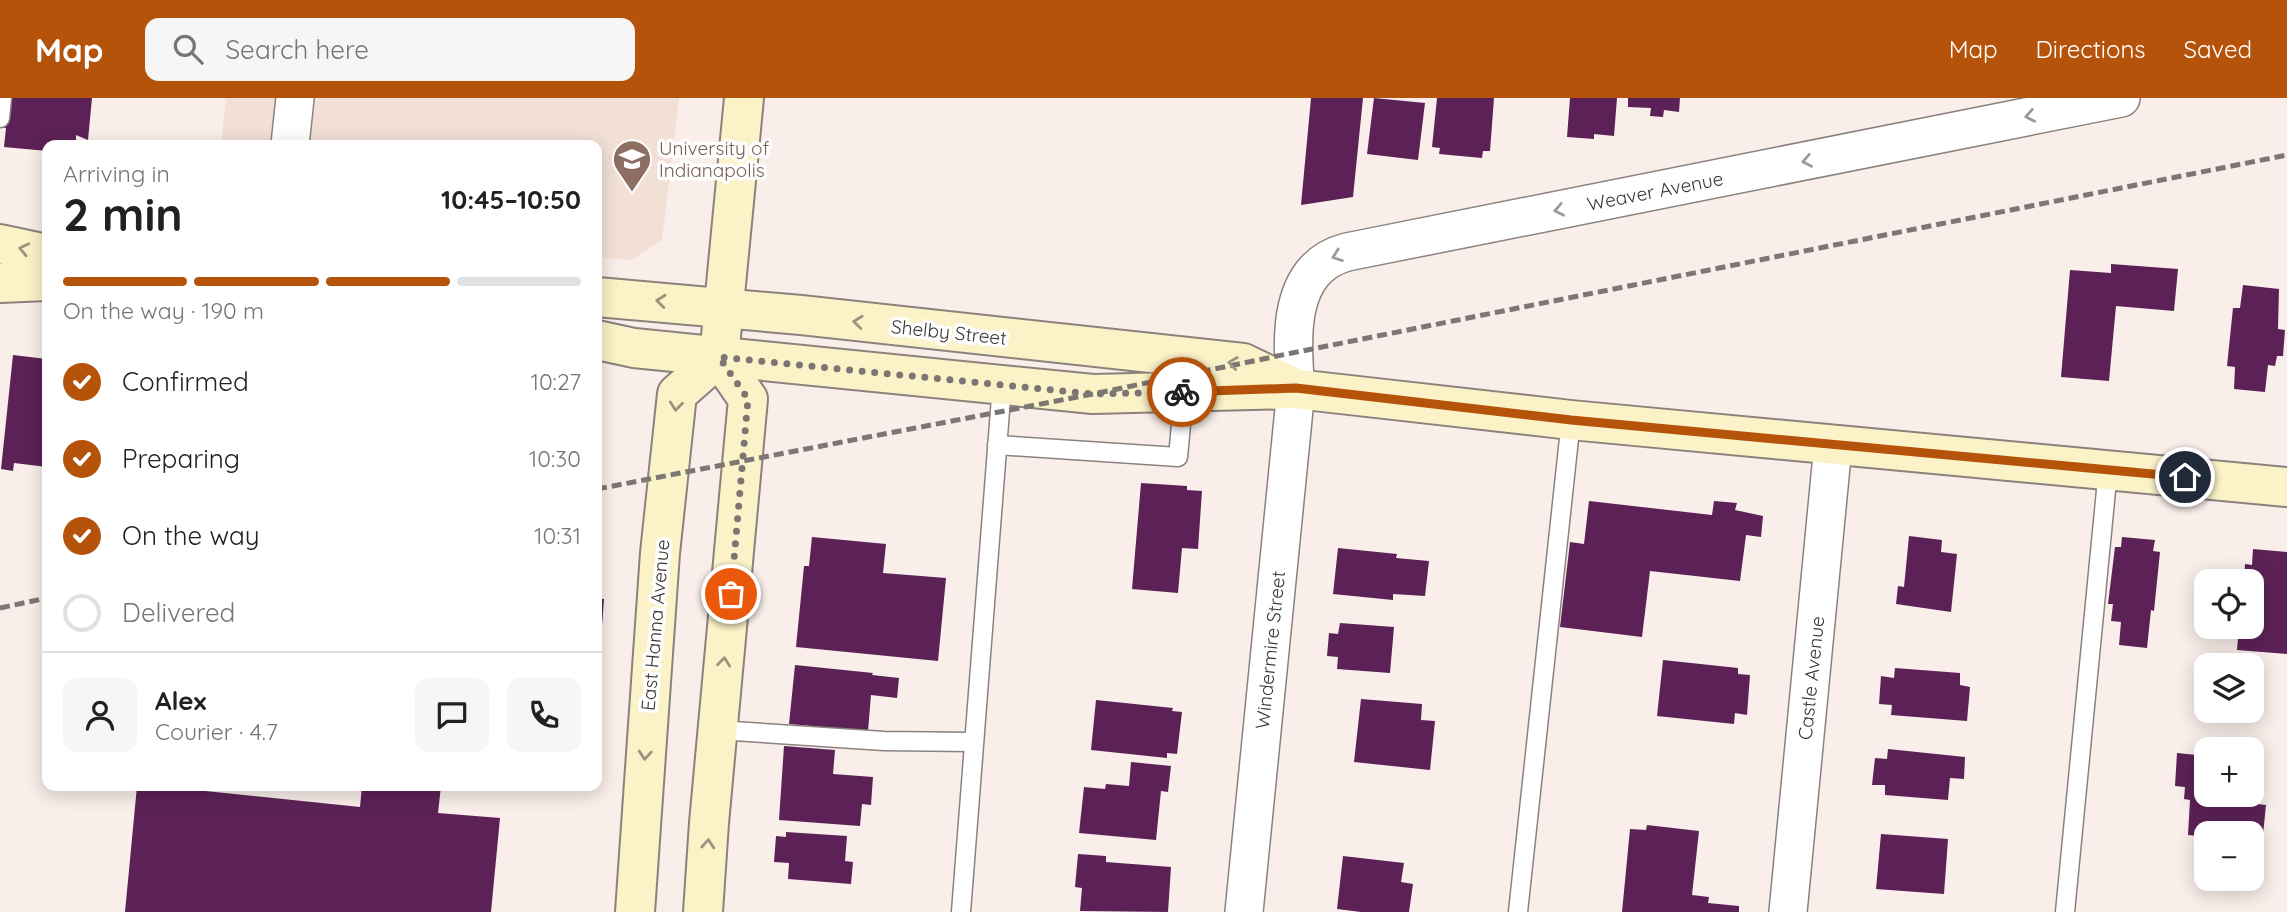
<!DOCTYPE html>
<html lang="en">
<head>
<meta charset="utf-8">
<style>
  body { margin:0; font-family:Quicksand,sans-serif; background:#f6f6f6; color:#202124; height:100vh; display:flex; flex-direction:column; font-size:26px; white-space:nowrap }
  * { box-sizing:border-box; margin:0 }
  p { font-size:23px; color:#757577 }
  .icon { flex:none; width:38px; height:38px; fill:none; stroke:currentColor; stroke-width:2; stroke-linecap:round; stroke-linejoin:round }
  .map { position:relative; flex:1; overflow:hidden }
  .panel { position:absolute; left:42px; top:42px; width:560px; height:651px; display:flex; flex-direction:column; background:#fff; border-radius:14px; box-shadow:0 4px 18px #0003 }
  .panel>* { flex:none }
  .tools { position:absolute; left:2194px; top:471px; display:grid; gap:14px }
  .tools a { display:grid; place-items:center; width:70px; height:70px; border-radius:14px; background:#fff; box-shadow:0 4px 18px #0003; font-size:35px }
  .pin { position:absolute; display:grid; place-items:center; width:60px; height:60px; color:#fff; margin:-30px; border:4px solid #fff; border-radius:50%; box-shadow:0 2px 7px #0007 }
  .courier { position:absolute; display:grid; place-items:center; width:70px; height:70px; margin:-35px; border:5px solid #b45309; border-radius:50%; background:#fff; color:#222; box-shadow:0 2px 9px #0007 }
  .headline em { font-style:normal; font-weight:800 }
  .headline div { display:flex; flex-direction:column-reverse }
  .headline { display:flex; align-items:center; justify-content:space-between; height:119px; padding:0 21px }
  h1 { font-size:46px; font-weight:800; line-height:52px }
  .bar { display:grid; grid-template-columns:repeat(4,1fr); gap:10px 7px; align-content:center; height:84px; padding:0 21px }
  .bar i { height:9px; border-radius:5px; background:#e0e0e0 }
  .bar .current { background:#b45309 }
  .bar p { grid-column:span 4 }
  .line { display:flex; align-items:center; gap:18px; padding:0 21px; border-top:2px solid #e0e0e0 }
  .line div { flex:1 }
  .round { display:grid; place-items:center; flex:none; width:74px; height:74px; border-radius:14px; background:#f6f6f6 }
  ol { padding:0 21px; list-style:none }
  li { display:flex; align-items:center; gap:21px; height:77px }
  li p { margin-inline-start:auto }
  li .icon { padding:7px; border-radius:50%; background:#b45309; color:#fff; stroke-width:4 }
  li:last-child { color:#757577 }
  li i { width:38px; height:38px; border:4px solid #e0e0e0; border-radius:50% }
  header { display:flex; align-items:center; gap:42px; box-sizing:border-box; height:98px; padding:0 35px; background:#b45309; color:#fff }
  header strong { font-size:33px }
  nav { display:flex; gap:38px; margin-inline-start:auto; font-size:24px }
  .search { width:490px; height:63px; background:#f6f6f6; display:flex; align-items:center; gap:18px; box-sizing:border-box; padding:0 24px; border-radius:14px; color:#757577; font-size:26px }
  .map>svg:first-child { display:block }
  .built { fill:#f2e0d7 }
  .building { fill:#5c2257 }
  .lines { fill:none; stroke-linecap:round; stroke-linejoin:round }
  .service-casing { stroke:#8b827e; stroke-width:21 }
  .minor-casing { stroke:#8b827e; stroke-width:40 }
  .secondary-casing { stroke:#8b827e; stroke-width:42 }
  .service { stroke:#fff; stroke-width:18 }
  .minor { stroke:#fff; stroke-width:37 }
  .secondary { stroke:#fbf2c8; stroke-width:38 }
  .rail { stroke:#7d7774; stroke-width:5; stroke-dasharray:10 5; stroke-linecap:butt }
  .oneway { stroke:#9c9a99 }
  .oneway2 { stroke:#9a947e }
  .done { stroke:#7c7673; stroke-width:7; stroke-dasharray:0 12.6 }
  .route { stroke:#b45309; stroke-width:9 }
  .labels { text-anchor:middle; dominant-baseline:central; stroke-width:7; stroke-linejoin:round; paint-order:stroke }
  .education-label { font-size:19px; fill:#785e54; stroke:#fefefe; text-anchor:start }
  .street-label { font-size:19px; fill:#393533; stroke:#fefefe }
</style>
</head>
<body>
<header>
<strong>Map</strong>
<div class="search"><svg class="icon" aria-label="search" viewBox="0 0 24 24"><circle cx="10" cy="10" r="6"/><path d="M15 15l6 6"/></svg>Search here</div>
<nav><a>Map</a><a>Directions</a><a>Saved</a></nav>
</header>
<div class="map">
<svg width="2287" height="814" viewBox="0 0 2287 814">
  <rect width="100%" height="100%" fill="#f9eee9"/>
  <!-- built -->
  <path class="built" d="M 226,0 L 679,0 L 662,142 L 632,162 L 597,159 L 597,47 L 221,47 Z"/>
  <!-- building -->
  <g class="building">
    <path d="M 0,0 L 92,0 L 88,42 L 76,37 L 76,47 L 47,47 L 47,53 L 4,49 L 6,30 L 0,29 Z"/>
    <path d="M 1311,0 L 1363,0 L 1353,99 L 1301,107 Z"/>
    <path d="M 1374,0 L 1425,5 L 1418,62 L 1367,56 Z"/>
    <path d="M 1437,0 L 1494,0 L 1490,53 L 1483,53 L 1482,60 L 1439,56 L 1440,50 L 1432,49 Z"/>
    <path d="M 1570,0 L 1617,0 L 1614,38 L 1594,36 L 1594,41 L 1567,39 Z"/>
    <path d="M 1628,0 L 1680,0 L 1679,14 L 1664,12 L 1663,19 L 1650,18 L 1651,10 L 1628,9 Z"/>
    <path d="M 2111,166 L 2178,171 L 2174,213 L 2116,208 L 2109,283 L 2061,279 L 2070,172 L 2111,175 Z"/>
    <path d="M 2243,187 L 2279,191 L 2278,231 L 2285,232 L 2283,258 L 2277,258 L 2275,268 L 2268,267 L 2265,294 L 2234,291 L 2235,269 L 2227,268 L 2233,210 L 2240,210 Z"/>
    <path d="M 13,257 L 47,261 L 47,369 L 14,365 L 13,373 L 1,371 Z"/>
    <path d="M 1141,385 L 1187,388 L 1187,392 L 1202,393 L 1198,451 L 1182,450 L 1178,495 L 1132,491 Z"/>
    <path d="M 1589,403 L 1712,417 L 1714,403 L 1737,405 L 1735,412 L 1763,418 L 1761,439 L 1746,437 L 1740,483 L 1650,473 L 1642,539 L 1560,529 L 1570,444 L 1584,446 Z"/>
    <path d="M 1909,438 L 1942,442 L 1941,454 L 1957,456 L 1951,514 L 1896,506 L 1898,488 L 1904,489 Z"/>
    <path d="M 812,439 L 886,446 L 883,475 L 946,480 L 938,563 L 796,549 L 804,468 L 809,468 Z"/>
    <path d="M 2122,439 L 2155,442 L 2153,453 L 2160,454 L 2154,513 L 2151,512 L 2147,550 L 2119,547 L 2121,524 L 2111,523 L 2113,506 L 2108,506 L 2115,449 L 2121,449 Z"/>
    <path d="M 1338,450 L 1397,456 L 1396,460 L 1429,463 L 1425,498 L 1393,496 L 1393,502 L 1333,496 Z"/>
    <path d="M 2253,451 L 2287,454 L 2287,556 L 2237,552 L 2239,528 L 2252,528 L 2252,483 L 2244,483 L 2245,466 L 2252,467 Z"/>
    <path d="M 597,501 L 604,501 L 599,568 L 597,568 Z"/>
    <path d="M 1340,525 L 1394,529 L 1390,575 L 1337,571 L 1338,559 L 1327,558 L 1329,535 L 1338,536 Z"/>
    <path d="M 1663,562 L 1738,570 L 1738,576 L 1750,577 L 1747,617 L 1735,615 L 1734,626 L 1657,618 Z"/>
    <path d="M 795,567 L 873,575 L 872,577 L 899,580 L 897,600 L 871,597 L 868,633 L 789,626 Z"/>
    <path d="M 1895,570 L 1960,575 L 1960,587 L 1970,589 L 1967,623 L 1891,617 L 1892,607 L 1879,606 L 1881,578 L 1894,580 Z"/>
    <path d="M 1361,601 L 1422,606 L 1421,622 L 1435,623 L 1430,672 L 1354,664 Z"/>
    <path d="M 1096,602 L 1173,610 L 1172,613 L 1182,614 L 1177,656 L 1167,655 L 1167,660 L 1091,652 Z"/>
    <path d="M 784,648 L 835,652 L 833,676 L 873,679 L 871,707 L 862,706 L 860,728 L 779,722 Z"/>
    <path d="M 1888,651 L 1965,659 L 1964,681 L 1950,680 L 1948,702 L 1885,697 L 1885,687 L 1872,687 L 1875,660 L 1887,661 Z"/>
    <path d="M 2177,655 L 2207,658 L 2207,696 L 2250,696 L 2249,705 L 2266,707 L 2263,737 L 2229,735 L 2207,735 L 2207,739 L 2188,737 L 2190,702 L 2184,701 L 2185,689 L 2175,688 Z"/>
    <path d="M 1131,664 L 1171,668 L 1168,694 L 1161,693 L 1156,742 L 1079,735 L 1084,689 L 1105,691 L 1106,686 L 1129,688 Z"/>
    <path d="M 137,688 L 157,688 L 360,709 L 362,688 L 441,688 L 438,715 L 500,720 L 491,814 L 125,814 Z"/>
    <path d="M 1647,727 L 1699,733 L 1692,797 L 1709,799 L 1708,805 L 1739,808 L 1739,814 L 1622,814 L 1630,731 L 1646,732 Z"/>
    <path d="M 786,734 L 847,738 L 845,763 L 853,764 L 851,786 L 788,781 L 789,765 L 774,764 L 776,738 L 786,739 Z"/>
    <path d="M 1881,736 L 1948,741 L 1944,796 L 1876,791 Z"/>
    <path d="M 1078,756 L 1106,758 L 1106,764 L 1171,769 L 1168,814 L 1080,813 L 1082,790 L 1075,789 Z"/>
    <path d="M 1343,758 L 1404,765 L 1401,784 L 1413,786 L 1409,814 L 1361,814 L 1337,811 Z"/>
  </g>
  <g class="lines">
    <!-- service casing -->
    <g class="service-casing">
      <g id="service">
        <path d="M 0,20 L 2,0"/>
        <path d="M 997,347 L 1178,359 L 1184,294"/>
        <path d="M 718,632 L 884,643 L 973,644"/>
        <path d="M 961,814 L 1002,287"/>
        <path d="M 1518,814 L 1571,322"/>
        <path d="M 2065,814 L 2108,372"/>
      </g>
    </g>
    <!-- minor casing -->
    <g class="minor-casing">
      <g id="minor">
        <path d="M 290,47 L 295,0"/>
        <path d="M 1244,814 L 1296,291 C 1291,240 1287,170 1347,154 L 2121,0"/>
        <path d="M 1788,814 L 1833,347"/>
      </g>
    </g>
    <!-- secondary casing -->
    <g class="secondary-casing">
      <g id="secondary">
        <path d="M 0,146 L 47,156"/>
        <path d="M 0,185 L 47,183"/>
        <path d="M 597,199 L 801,217 L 1243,265 L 1291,288"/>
        <path d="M 597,242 L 634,250 L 1093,296 L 1296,291 L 1571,322 L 2287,389"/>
        <path d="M 635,814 L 660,455 L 677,296 L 719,259"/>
        <path d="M 703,814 L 709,725 L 748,301 L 719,259 L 744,0"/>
      </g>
    </g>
    <!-- service -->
    <use href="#service" class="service"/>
    <!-- minor -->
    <use href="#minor" class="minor"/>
    <!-- secondary -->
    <use href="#secondary" class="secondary"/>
    <!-- rail -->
    <g class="rail">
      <path d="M 597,391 L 1093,296 L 1292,255 L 2287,57"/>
      <path d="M 0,510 L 47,500"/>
    </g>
  </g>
  <!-- one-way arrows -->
  <defs><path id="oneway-chevron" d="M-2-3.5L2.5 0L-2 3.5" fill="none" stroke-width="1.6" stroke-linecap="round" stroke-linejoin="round" transform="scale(1.75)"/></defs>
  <g class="oneway">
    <use href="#oneway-chevron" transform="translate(2030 18) rotate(169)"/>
    <use href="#oneway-chevron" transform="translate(1807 63) rotate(169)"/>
    <use href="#oneway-chevron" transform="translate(1559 112) rotate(169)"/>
    <use href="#oneway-chevron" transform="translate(1337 158) rotate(160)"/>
  </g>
  <g class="oneway2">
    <use href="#oneway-chevron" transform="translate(24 151) rotate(-167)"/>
    <use href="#oneway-chevron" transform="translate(661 203) rotate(-174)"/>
    <use href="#oneway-chevron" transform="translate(858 224) rotate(-174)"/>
    <use href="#oneway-chevron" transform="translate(1233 265) rotate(-172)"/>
    <use href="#oneway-chevron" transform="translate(676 308) rotate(96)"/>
    <use href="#oneway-chevron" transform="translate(724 564) rotate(-84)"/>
    <use href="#oneway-chevron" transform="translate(645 657) rotate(94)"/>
    <use href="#oneway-chevron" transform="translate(708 746) rotate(-86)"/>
  </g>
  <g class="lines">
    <!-- done -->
    <path class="done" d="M 731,496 L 748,301 L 719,259 L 1093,296 L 1182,294"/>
    <!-- route -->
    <path class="route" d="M 1182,294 L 1296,290 L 1571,322 L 2185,379"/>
  </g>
  <!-- icons -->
  <defs>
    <g id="university-pin" transform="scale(2.0125)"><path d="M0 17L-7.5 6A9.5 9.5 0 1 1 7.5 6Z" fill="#8d6e63" stroke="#fefefe"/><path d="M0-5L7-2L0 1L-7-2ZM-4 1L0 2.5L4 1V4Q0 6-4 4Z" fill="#fff"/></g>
  </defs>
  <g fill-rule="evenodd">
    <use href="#university-pin" x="632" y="61"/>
  </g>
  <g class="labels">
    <!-- education labels -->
    <g class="education-label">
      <text x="659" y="50">University of<tspan x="659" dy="22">Indianapolis</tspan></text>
    </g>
    <!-- street labels -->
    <g class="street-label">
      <text transform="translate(1655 93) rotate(-11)">Weaver Avenue</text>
      <text transform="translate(949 234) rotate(6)">Shelby Street</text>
      <text transform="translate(655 527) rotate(-85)">East Hanna Avenue</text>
      <text transform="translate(1270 552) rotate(-84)">Windermire Street</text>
      <text transform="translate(1811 580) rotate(-84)">Castle Avenue</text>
    </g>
  </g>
</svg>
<div class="tools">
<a><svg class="icon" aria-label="locate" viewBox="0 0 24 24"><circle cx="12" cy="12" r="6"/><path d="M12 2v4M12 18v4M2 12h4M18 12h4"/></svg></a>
<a><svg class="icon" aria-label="layers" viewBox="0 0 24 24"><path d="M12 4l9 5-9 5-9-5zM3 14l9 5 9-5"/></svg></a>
<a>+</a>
<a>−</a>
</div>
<div class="pin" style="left:731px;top:496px;background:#ea580c"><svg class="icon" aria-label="bag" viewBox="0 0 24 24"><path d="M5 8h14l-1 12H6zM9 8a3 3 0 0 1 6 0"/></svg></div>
<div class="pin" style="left:2185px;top:379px;background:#1f2937"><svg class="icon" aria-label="home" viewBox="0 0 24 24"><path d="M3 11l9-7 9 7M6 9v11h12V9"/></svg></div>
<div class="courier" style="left:1182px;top:294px"><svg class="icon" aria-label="bike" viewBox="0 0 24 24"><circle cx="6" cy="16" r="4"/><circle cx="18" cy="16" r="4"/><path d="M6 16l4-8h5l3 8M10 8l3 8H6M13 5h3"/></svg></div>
<section class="panel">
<div class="headline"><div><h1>2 min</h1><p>Arriving in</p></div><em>10:45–10:50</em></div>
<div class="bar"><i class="current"></i><i class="current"></i><i class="current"></i><i></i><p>On the way · 190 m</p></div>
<ol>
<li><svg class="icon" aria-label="check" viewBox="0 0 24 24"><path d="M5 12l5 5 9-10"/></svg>Confirmed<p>10:27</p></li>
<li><svg class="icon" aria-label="check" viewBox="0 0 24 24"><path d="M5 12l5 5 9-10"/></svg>Preparing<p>10:30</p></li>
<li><svg class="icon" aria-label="check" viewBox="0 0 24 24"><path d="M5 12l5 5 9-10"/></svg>On the way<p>10:31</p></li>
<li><i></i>Delivered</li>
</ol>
<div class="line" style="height:126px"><a class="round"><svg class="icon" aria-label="person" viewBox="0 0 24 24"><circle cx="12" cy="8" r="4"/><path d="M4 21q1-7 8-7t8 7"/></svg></a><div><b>Alex</b><p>Courier · 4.7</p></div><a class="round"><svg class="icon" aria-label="chat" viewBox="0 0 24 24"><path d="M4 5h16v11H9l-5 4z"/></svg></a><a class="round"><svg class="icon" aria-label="phone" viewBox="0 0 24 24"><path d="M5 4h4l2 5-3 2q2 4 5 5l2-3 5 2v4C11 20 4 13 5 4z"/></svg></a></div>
</section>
</div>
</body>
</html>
